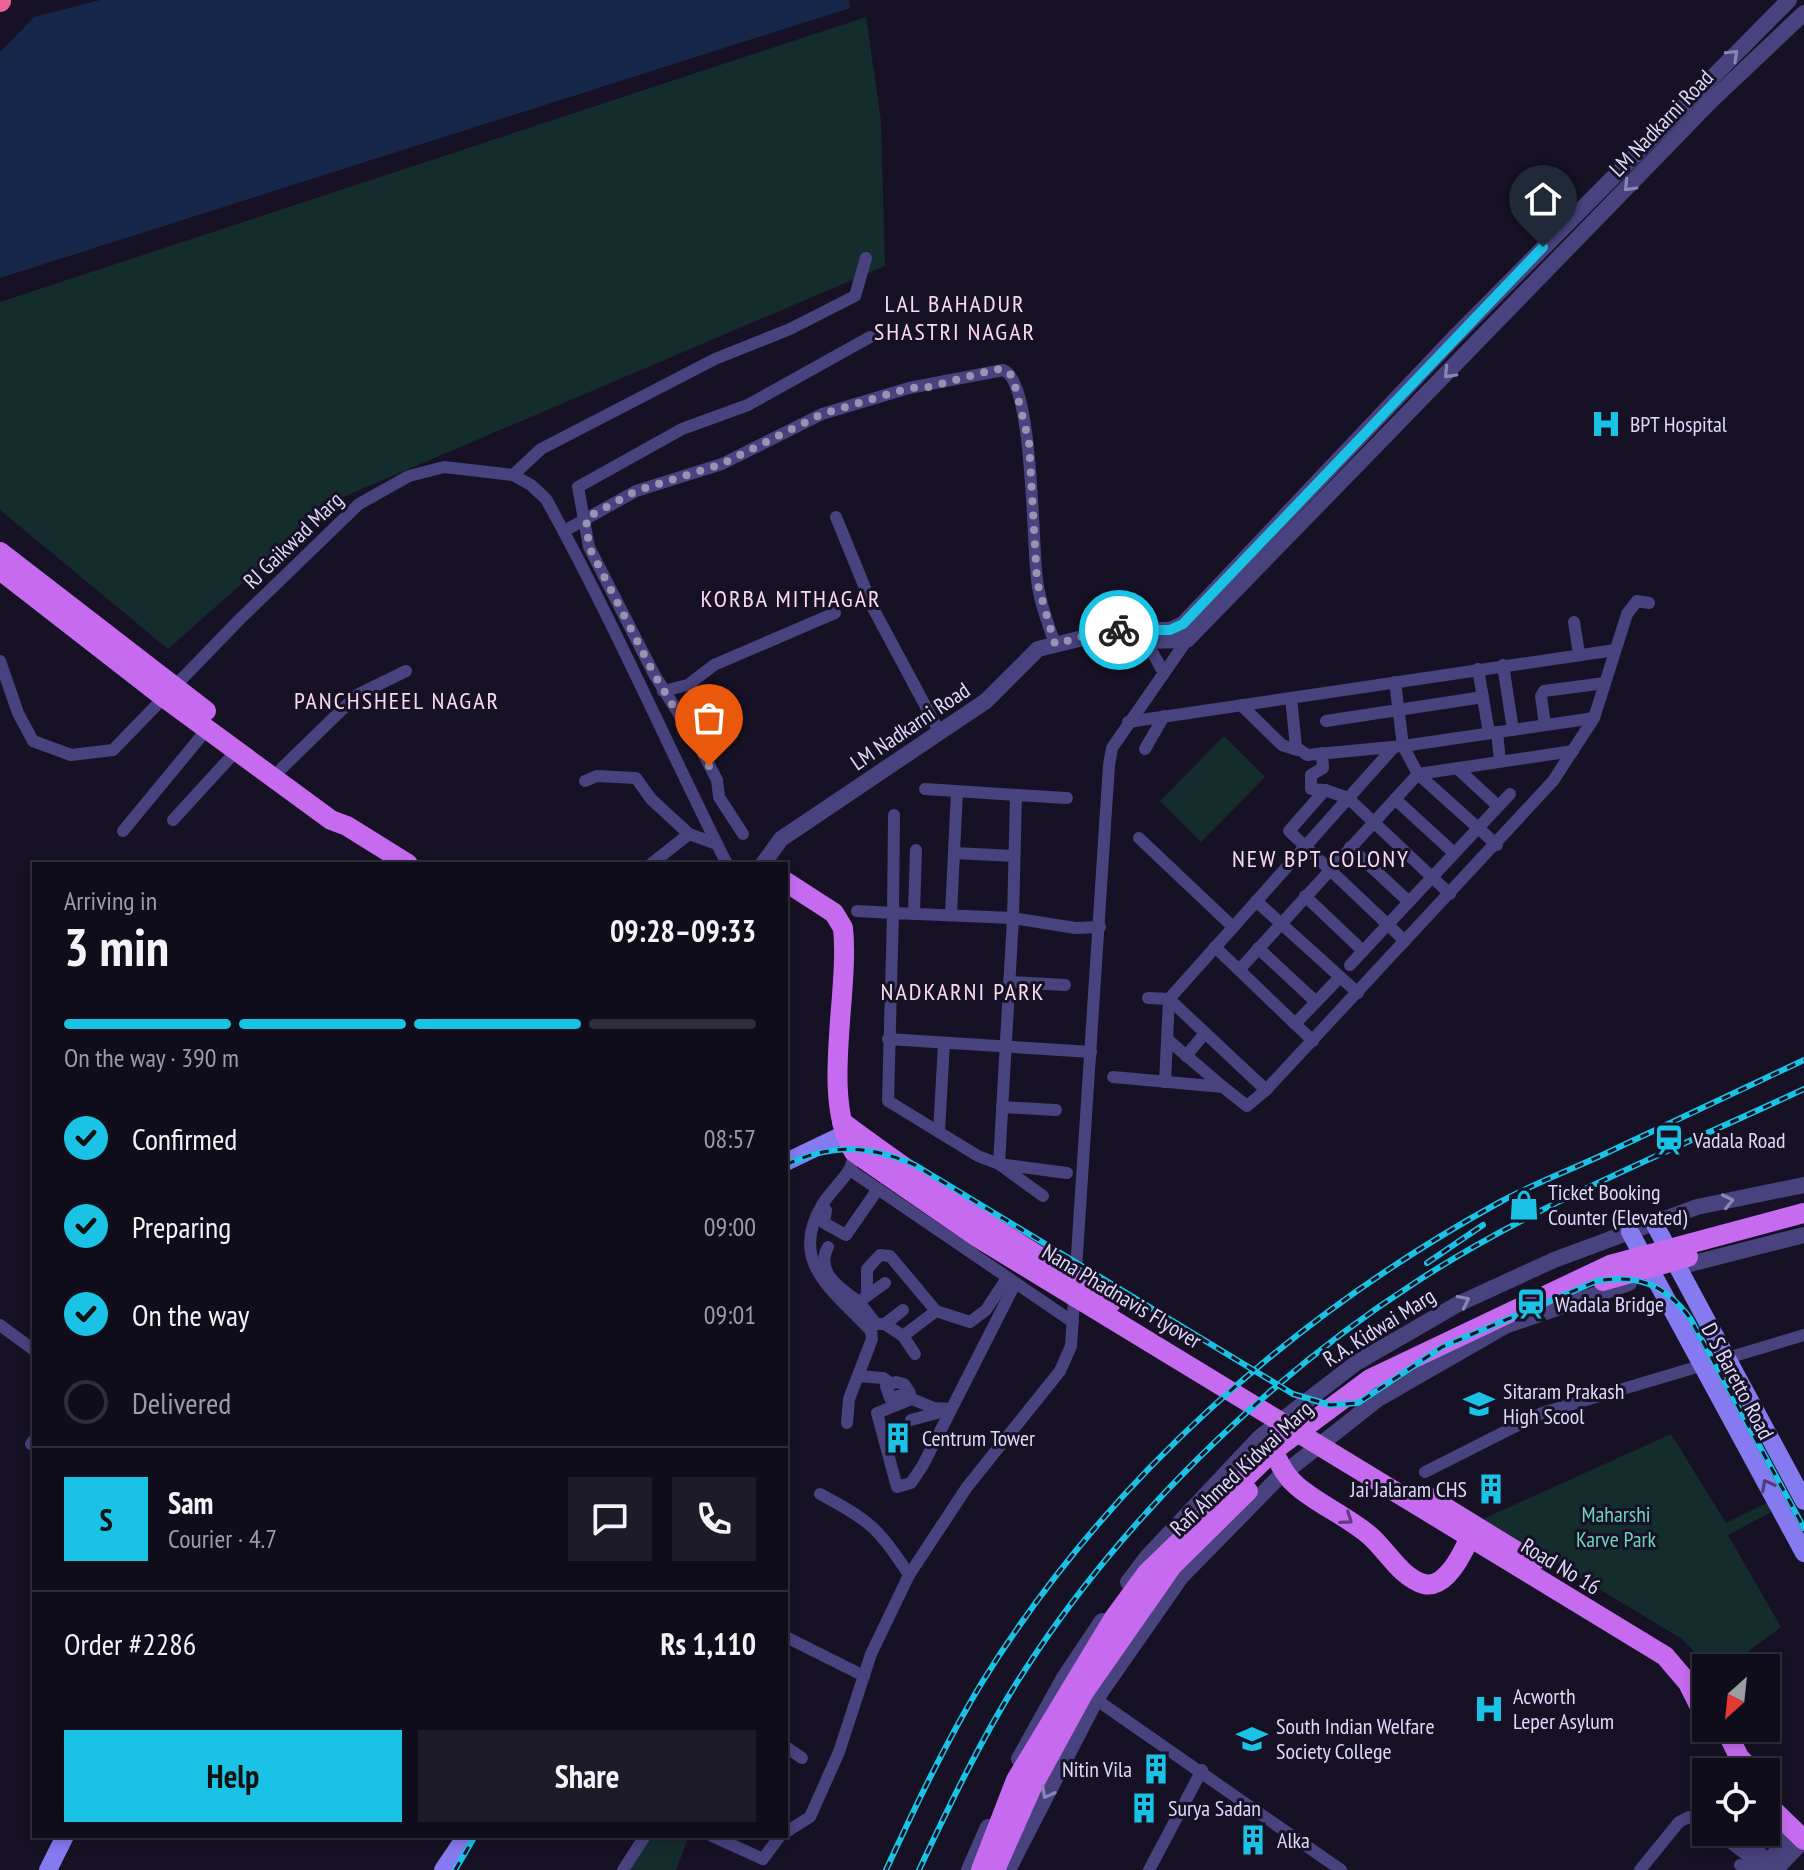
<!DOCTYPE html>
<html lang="en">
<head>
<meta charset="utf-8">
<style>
  body { margin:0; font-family:"PT Sans Narrow",sans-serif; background:#1e1b28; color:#f1f3f6; height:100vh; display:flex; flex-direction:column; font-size:30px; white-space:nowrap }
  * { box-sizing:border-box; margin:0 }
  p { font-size:26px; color:#9c9ca3 }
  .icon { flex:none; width:44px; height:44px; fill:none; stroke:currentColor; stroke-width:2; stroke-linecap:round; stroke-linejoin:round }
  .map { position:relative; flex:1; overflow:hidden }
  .sheet { position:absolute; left:32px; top:862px; width:756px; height:976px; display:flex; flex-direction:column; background:#100d1b; border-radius:0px; box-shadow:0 4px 12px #0003,0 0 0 2px #302d3a }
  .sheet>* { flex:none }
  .needle { width:52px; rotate:207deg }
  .tools { position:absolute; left:1692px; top:1654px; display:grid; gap:16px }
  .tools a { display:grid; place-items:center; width:88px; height:88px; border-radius:0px; background:#100d1b; box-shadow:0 4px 12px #0003,0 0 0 2px #302d3a; font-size:40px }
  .pin { position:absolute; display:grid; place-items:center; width:68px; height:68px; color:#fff; margin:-82px -34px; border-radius:50% 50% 50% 0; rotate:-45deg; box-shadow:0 0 8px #0007 }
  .pin .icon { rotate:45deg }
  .courier { position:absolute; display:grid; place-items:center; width:80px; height:80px; margin:-40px; border:6px solid #1ac3e6; border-radius:50%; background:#fff; color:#222; box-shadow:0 2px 10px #0007 }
  .head em { font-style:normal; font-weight:800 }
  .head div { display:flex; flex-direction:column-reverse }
  .head { display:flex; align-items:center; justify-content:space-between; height:136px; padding:0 32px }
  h1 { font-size:52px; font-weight:800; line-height:60px }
  .bar { display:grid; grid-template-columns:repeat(4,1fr); gap:12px 8px; align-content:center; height:96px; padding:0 32px }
  .bar i { height:10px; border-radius:6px; background:#302d3a }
  .bar .selected { background:#1ac3e6 }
  .bar p { grid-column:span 4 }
  .line { display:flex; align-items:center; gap:20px; padding:0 32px; border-top:2px solid #302d3a }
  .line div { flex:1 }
  .round { display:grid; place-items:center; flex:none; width:84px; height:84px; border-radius:0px; background:#1e1b28 }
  ol { padding:0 32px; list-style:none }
  li { display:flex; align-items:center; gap:24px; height:88px }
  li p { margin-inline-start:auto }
  li .icon { padding:8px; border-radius:50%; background:#1ac3e6; color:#111; stroke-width:4 }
  li:last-child { color:#9c9ca3 }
  li i { width:44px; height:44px; border:4px solid #302d3a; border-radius:50% }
  .primary-button { display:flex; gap:16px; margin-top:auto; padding:16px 32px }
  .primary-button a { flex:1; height:92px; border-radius:0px; background:#1ac3e6; color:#111; font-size:32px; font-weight:800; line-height:92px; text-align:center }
  .primary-button a+a { background:#1e1b28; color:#f1f3f6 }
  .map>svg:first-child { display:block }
  .green { fill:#152c2d }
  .water { fill:#162749 }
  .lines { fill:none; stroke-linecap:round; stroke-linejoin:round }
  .minor { stroke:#48427e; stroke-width:12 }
  .tertiary { stroke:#48427e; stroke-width:16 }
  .secondary { stroke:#857af0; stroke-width:18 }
  .primary { stroke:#c66bef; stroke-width:20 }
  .motorway { stroke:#ed619b; stroke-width:22 }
  .rail-casing { stroke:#1ac3e6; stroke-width:6 }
  .rail { stroke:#161124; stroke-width:3; stroke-dasharray:9; stroke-linecap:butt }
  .oneway { stroke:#8c86b6 }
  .oneway2 { stroke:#484080 }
  .oneway3 { stroke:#65397f }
  .done { stroke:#9992b0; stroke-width:8; stroke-dasharray:0 14.4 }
  .route { stroke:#1ac3e6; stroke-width:10 }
  .labels { text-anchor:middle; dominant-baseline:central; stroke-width:6; stroke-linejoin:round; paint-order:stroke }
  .street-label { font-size:22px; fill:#dfd8fb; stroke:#161124 }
  .poi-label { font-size:22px; fill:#dfd8fb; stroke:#161124; text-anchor:start }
  .park-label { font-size:22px; fill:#6cd3c0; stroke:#161124 }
  .neighbourhood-label { font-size:24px; letter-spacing:2px; fill:#fbdaed; stroke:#161124 }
</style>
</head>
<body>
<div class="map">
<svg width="1804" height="1870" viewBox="0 0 1804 1870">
  <rect width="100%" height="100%" fill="#161124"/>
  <!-- green -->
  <g class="green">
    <path d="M 866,17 L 881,121 L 885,266 L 336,500 L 168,649 L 0,510 L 0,302 Z"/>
    <path d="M 1224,736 L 1265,777 L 1201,842 L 1160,801 Z"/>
    <path d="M 1671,1434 L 1726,1523 L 1769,1502 L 1775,1510 L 1728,1535 L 1781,1627 L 1737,1660 L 1742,1668 L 1710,1668 L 1682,1639 L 1483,1519 Z"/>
    <path d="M 642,1836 L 680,1836 L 687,1841 L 676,1870 L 623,1870 Z"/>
  </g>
  <!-- water -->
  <path class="water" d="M 100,0 L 849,0 L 850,8 L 0,278 L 0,52 L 34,17 Z"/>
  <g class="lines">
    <!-- minor -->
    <g class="minor">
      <path d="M 513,475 L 541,449 L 715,359 L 790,329 L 855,296 L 866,258"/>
      <path d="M 836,517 L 874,610 L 940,733"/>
      <path d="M 564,531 L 636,491 L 722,464 L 822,414 L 909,388 L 1003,370 C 1034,381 1032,545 1037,579 C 1039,601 1048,623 1055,644"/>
      <path d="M 1574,622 L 1579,654"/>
      <path d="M 1147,643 L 1164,673"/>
      <path d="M 0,661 L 18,713 L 33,741 L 71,755 L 113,750 L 240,619 L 359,504 L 409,476 L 444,467 L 513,475 L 531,485 L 546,499 C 612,618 666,743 727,864"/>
      <path d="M 1503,665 L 1513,730"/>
      <path d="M 1478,669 L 1489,733"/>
      <path d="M 1395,682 L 1403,746 L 1418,774 L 1497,845"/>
      <path d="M 663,691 L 688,685 L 714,665 L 835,613"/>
      <path d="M 1291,698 L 1296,747 L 1307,755 L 1403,746 L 1594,718"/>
      <path d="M 1241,705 L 1282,745 L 1297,750"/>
      <path d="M 1326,721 L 1483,697"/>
      <path d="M 1128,722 L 1615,650"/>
      <path d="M 1545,725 L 1541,696 L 1544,691 L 1605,683"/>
      <path d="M 1497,732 L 1500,761"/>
      <path d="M 1145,749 L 1164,716"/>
      <path d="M 1322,753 L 1323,768 L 1311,775 L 1311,789 L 1325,790"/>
      <path d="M 1457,768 L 1498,806"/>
      <path d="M 281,769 L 357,695 L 406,671"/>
      <path d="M 585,781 L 597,776 L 636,778 L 651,799 L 689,834 L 717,844"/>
      <path d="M 925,789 L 1016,795"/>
      <path d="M 1395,799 L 1454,853"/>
      <path d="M 173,820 L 238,749"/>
      <path d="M 123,831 L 208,728"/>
      <path d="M 743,834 L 719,797 L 717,780 L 702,751 L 654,674 L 589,547 L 578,487 L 682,429 L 748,405 L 870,337"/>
      <path d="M 1139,838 L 1233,927"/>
      <path d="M 1350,847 L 1409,902"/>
      <path d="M 954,853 L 1014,856"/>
      <path d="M 651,864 L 689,834"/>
      <path d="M 1305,896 L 1363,951 L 1510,794"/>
      <path d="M 1256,901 L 1358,993"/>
      <path d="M 857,911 L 893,913 L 894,815"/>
      <path d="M 914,913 L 916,850"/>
      <path d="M 951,914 L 957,791"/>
      <path d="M 1405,941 L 1289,831 L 1325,790 L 1348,798 L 1450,894"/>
      <path d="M 1215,947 L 1313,1041"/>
      <path d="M 1258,948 L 1316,1002 L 1340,977"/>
      <path d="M 1350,965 L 1363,951"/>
      <path d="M 1239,970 L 1418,774 L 1573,751"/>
      <path d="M 1009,982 L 1065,985"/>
      <path d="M 1148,998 L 1169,999 L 1266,1090 L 1553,781 L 1594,718 L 1627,614 L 1637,601 L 1649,603"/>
      <path d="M 1295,1024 L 1316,1002"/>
      <path d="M 888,1039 L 1091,1052"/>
      <path d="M 1167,1039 L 1223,1087"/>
      <path d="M 1186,1056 L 1205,1033"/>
      <path d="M 1113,1077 L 1223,1087 L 1247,1106 L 1266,1090"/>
      <path d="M 1165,1082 L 1169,999 L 1394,747"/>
      <path d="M 1002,1107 L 1056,1110"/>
      <path d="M 939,1132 L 944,1043"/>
      <path d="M 850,1170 L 1073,1322"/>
      <path d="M 1067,1173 L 999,1164 L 978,1156 L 888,1101 L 893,913 L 1013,918 L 1075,928 L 1100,927"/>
      <path d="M 1043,1196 L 999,1164 L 1013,918 L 1016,795 L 1067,798"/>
      <path d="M 826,1210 L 824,1223 L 846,1235 L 878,1189"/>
      <path d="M 828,1247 C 814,1272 841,1289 859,1302"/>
      <path d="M 867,1296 L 885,1283"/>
      <path d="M 936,1311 L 903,1336 L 885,1324 L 876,1324 L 859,1302 L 867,1296 L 867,1269 L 880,1255 L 890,1256 L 936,1311 L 970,1322 L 986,1310 L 1007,1278"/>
      <path d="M 885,1324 L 903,1310"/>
      <path d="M 0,1325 L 34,1350"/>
      <path d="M 903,1336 L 915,1354"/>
      <path d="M 858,1376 L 883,1378 L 890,1383"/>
      <path d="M 896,1382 L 904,1384 L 910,1393 L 890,1398 L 886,1386 Z"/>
      <path d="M 951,1409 L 934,1408 L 912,1399 L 877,1413 L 897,1487 L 911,1483 L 923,1465 L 1015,1284"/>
      <path d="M 911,1420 L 948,1410"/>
      <path d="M 847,1423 L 849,1399 L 872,1339 L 871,1331 C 836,1292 787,1264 822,1205 C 830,1192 841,1183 849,1170 C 854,1163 851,1155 859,1149"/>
      <path d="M 31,1444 L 34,1440"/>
      <path d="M 1425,1472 L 1542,1413 L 1804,1335"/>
      <path d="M 820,1494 C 869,1520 879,1528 909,1575"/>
      <path d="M 786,1637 L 864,1676"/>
      <path d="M 1091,1696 L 1341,1870"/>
      <path d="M 786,1747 L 802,1758"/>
      <path d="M 786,1832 L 810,1817 L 839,1752 L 871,1654 L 909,1575 L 967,1487 L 1060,1371 L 1071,1346 L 1109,765 L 1112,748 L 1187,640 L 1184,636"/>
      <path d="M 1717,1832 L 1763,1868"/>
      <path d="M 1733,1832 L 1769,1859"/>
      <path d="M 712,1836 L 763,1859 L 780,1836"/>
      <path d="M 1755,1849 L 1769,1830 L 1766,1825"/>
      <path d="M 1740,1865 L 1752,1870"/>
      <path d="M 623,1870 L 645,1836"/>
      <path d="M 1149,1870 L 1202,1770"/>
      <path d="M 1640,1870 L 1679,1822 L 1689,1817 L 1706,1823"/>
    </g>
    <!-- tertiary -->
    <g class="tertiary">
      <path d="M 1087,637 L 1099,642 L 1187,640 L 1711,101 L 1804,13"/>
      <path d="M 763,864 L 781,839 L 986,701 L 1038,649 L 1087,637 L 1098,630 L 1170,630 L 1183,624 L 1452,340 L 1789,0"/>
      <path d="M 1678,1267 L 1804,1235"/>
      <path d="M 1128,1582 L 1147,1557 L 1260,1437 L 1356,1363 L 1458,1304 L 1554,1260 L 1697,1207 L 1804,1185"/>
      <path d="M 1019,1759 L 1064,1678 L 1102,1621"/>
      <path d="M 969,1870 L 988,1827"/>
      <path d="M 1008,1870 L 1096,1699 L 1181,1577 L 1278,1478 L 1378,1399 L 1505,1326 L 1629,1283"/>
      <path d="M 1761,1870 L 1794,1832"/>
      <path d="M 1775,1870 L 1803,1841"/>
    </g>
    <!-- secondary -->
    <g class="secondary">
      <path d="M 786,1162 L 853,1130"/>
      <path d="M 1654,1223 L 1804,1501"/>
      <path d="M 1630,1232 L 1804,1553"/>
      <path d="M 48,1870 L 65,1836"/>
      <path d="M 443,1870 L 466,1836"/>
    </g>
    <!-- primary -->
    <g class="primary">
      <path d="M 0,552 L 206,711"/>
      <path d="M 0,570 L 166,699 L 331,820 L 347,826 L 408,864"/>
      <path d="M 786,882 L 834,913 L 843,928 C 850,993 820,1098 854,1152 L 977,1237 L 1665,1656 L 1688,1683 L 1706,1719"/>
      <path d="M 842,1122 C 929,1187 1019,1245 1112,1302"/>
      <path d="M 1603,1281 L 1688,1257"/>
      <path d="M 1273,1451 C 1280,1464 1285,1476 1297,1486 C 1319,1505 1347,1516 1369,1535 C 1386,1549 1401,1578 1424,1584 C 1445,1589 1462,1555 1469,1539"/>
      <path d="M 1425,1495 L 1534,1562"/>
      <path d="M 1725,1728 L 1739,1757 L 1753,1772"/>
      <path d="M 1766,1803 L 1804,1840"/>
      <path d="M 981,1870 L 1016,1780 L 1114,1618 L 1147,1573 L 1273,1451 L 1370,1379 L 1610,1265 L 1804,1213"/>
      <path d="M 995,1870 L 1031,1789 L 1084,1692 L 1172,1566 L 1248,1491"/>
    </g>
    <!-- motorway -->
    <path class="motorway" d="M 0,1 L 0,0"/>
    <!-- rail casing -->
    <g class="rail-casing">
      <g id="rail">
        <path d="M 786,1165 C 832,1143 869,1145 915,1165 L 1293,1394 L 1330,1405 L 1358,1403 L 1442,1347 L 1597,1281 C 1639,1274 1665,1285 1690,1318 L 1804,1528"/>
        <path d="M 1427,1263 L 1483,1225"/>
        <path d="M 455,1870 L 475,1836"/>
        <path d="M 886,1870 C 915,1807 945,1744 981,1684 C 1106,1481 1292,1316 1500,1202 C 1531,1185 1565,1172 1598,1157 C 1666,1125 1735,1093 1804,1060"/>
        <path d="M 919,1870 C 950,1804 982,1737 1021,1676 C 1118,1524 1265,1379 1416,1282 C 1537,1203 1674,1150 1804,1089"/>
      </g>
    </g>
    <!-- rail -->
    <use href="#rail" class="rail"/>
  </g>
  <!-- one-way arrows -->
  <defs><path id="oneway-chevron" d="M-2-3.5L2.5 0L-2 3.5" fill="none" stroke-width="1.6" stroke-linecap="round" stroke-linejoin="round" transform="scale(2)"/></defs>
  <g class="oneway">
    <use href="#oneway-chevron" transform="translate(1733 55) rotate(-44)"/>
    <use href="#oneway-chevron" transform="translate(1629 186) rotate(134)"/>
    <use href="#oneway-chevron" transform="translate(1449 373) rotate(134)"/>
    <use href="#oneway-chevron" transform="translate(1728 1201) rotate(-12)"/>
    <use href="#oneway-chevron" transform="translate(1464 1301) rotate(-26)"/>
    <use href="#oneway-chevron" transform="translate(1047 1793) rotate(118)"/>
  </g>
  <use class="oneway2" href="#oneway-chevron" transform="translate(1767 1485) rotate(-118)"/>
  <use class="oneway3" href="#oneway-chevron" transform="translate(1347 1519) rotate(35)"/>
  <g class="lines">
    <!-- done -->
    <path class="done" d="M 709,766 L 654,674 L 589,547 L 586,518 L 636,491 L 722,464 L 822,414 L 909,388 L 929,387 L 996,369 L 1008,371 L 1013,378 L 1029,442 L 1037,582 L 1055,644 C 1077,639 1096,630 1119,630"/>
    <!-- route -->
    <path class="route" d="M 1119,630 L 1170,630 L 1183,624 L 1543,247"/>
  </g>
  <!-- icons -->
  <defs>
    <g id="hospital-bare" transform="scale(2.4)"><path d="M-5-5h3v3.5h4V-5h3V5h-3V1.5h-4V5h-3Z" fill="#1ac3e6" stroke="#161124" stroke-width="2.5" paint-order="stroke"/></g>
    <g id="station-bare" transform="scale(2.4)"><path d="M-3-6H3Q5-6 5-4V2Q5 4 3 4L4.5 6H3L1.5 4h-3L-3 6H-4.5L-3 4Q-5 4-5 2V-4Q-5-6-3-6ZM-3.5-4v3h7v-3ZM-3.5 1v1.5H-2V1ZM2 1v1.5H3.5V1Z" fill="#1ac3e6" stroke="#161124" stroke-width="2.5" paint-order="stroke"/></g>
    <g id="shop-bare" transform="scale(2.4)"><path d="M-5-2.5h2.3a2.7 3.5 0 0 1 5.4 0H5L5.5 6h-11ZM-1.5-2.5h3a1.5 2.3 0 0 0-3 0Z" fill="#1ac3e6" stroke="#161124" stroke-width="2.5" paint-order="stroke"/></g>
    <g id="school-bare" transform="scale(2.4)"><path d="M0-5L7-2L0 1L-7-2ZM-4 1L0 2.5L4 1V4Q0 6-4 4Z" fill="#1ac3e6" stroke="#161124" stroke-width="2.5" paint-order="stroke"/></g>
    <g id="building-bare" transform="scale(2.4)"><path d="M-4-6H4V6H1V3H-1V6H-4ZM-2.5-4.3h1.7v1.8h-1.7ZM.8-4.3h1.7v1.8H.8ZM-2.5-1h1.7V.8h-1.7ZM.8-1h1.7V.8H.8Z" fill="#1ac3e6" stroke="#161124" stroke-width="2.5" paint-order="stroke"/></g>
    <g id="university-bare" transform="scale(2.4)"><path d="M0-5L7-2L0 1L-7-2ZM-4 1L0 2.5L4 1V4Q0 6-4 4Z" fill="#1ac3e6" stroke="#161124" stroke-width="2.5" paint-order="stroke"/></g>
  </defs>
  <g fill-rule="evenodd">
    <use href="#hospital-bare" x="1606" y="424"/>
    <use href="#station-bare" x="1669" y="1140"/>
    <use href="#shop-bare" x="1524" y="1205"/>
    <use href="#station-bare" x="1531" y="1304"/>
    <use href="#school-bare" x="1479" y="1404"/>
    <use href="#building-bare" x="898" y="1438"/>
    <use href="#building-bare" x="1491" y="1489"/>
    <use href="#hospital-bare" x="1489" y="1709"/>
    <use href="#university-bare" x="1252" y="1739"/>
    <use href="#building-bare" x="1156" y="1769"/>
    <use href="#building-bare" x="1144" y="1808"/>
    <use href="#building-bare" x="1253" y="1840"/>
  </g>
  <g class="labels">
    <!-- street labels -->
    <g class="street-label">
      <text transform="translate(1661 123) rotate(-46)">LM Nadkarni Road</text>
      <text transform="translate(293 540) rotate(-44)">RJ Gaikwad Marg</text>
      <text transform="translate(910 726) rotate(-34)">LM Nadkarni Road</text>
      <text transform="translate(1122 1296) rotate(31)">Nana Phadnavis Flyover</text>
      <text transform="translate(1379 1327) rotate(-32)">R.A. Kidwai Marg</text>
      <text transform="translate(1738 1381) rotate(62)">D S Baretto Road</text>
      <text transform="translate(1241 1468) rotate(-43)">Rafi Ahmed Kidwai Marg</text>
      <text transform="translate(1561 1566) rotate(31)">Road No 16</text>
    </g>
    <!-- poi labels -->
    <g class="poi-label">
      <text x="1630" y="424">BPT Hospital</text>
      <text x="1693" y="1140">Vadala Road</text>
      <text x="1548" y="1192">Ticket Booking<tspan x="1548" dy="25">Counter (Elevated)</tspan></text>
      <text x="1555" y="1304">Wadala Bridge</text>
      <text x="1503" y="1391">Sitaram Prakash<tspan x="1503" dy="25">High Scool</tspan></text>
      <text x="922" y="1438">Centrum Tower</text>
      <text x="1467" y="1489" text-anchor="end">Jai Jalaram CHS</text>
      <text x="1513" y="1696">Acworth<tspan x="1513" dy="25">Leper Asylum</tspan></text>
      <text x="1276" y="1726">South Indian Welfare<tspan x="1276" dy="25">Society College</tspan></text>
      <text x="1132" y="1769" text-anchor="end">Nitin Vila</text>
      <text x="1168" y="1808">Surya Sadan</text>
      <text x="1277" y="1840">Alka</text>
    </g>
    <!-- park labels -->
    <g class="park-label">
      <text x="1616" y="1514">Maharshi<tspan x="1616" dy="25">Karve Park</tspan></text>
    </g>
    <!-- neighbourhood labels -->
    <g class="neighbourhood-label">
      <text x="955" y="303">LAL BAHADUR<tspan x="955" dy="28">SHASTRI NAGAR</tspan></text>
      <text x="791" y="598">KORBA MITHAGAR</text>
      <text x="397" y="700">PANCHSHEEL NAGAR</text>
      <text x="1321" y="858">NEW BPT COLONY</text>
      <text x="963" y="991">NADKARNI PARK</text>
    </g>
  </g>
</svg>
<div class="tools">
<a><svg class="needle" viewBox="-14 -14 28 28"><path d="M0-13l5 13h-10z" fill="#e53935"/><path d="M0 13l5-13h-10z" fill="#9c9ca3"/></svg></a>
<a><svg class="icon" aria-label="locate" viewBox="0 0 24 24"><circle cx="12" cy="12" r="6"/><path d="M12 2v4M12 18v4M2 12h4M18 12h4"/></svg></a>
</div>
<div class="pin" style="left:709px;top:766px;background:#ea580c"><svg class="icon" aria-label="bag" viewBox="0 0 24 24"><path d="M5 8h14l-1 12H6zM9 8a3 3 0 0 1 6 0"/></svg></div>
<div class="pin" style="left:1543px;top:247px;background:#1f2937"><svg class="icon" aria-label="home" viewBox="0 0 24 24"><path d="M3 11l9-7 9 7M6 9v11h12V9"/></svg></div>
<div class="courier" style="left:1119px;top:630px"><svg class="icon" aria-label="bike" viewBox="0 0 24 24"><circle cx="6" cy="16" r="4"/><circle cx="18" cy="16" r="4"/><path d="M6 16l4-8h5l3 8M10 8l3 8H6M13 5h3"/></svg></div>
<section class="sheet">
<div class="head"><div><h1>3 min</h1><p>Arriving in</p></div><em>09:28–09:33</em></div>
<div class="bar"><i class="selected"></i><i class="selected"></i><i class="selected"></i><i></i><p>On the way · 390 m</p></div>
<ol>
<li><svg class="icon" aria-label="check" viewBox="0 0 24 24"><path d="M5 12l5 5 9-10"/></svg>Confirmed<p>08:57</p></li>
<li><svg class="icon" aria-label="check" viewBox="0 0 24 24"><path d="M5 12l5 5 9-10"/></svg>Preparing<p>09:00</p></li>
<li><svg class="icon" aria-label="check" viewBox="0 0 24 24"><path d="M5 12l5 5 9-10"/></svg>On the way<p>09:01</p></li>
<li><i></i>Delivered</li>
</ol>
<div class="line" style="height:144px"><b class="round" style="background:#1ac3e6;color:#111">S</b><div><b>Sam</b><p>Courier · 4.7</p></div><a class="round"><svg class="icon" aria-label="chat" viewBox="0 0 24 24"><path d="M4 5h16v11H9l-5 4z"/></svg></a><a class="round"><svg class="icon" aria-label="phone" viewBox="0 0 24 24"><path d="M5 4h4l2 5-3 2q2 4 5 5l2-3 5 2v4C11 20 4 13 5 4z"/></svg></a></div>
<div class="line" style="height:104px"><div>Order #2286</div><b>Rs 1,110</b></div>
<div class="primary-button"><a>Help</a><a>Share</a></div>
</section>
</div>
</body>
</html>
